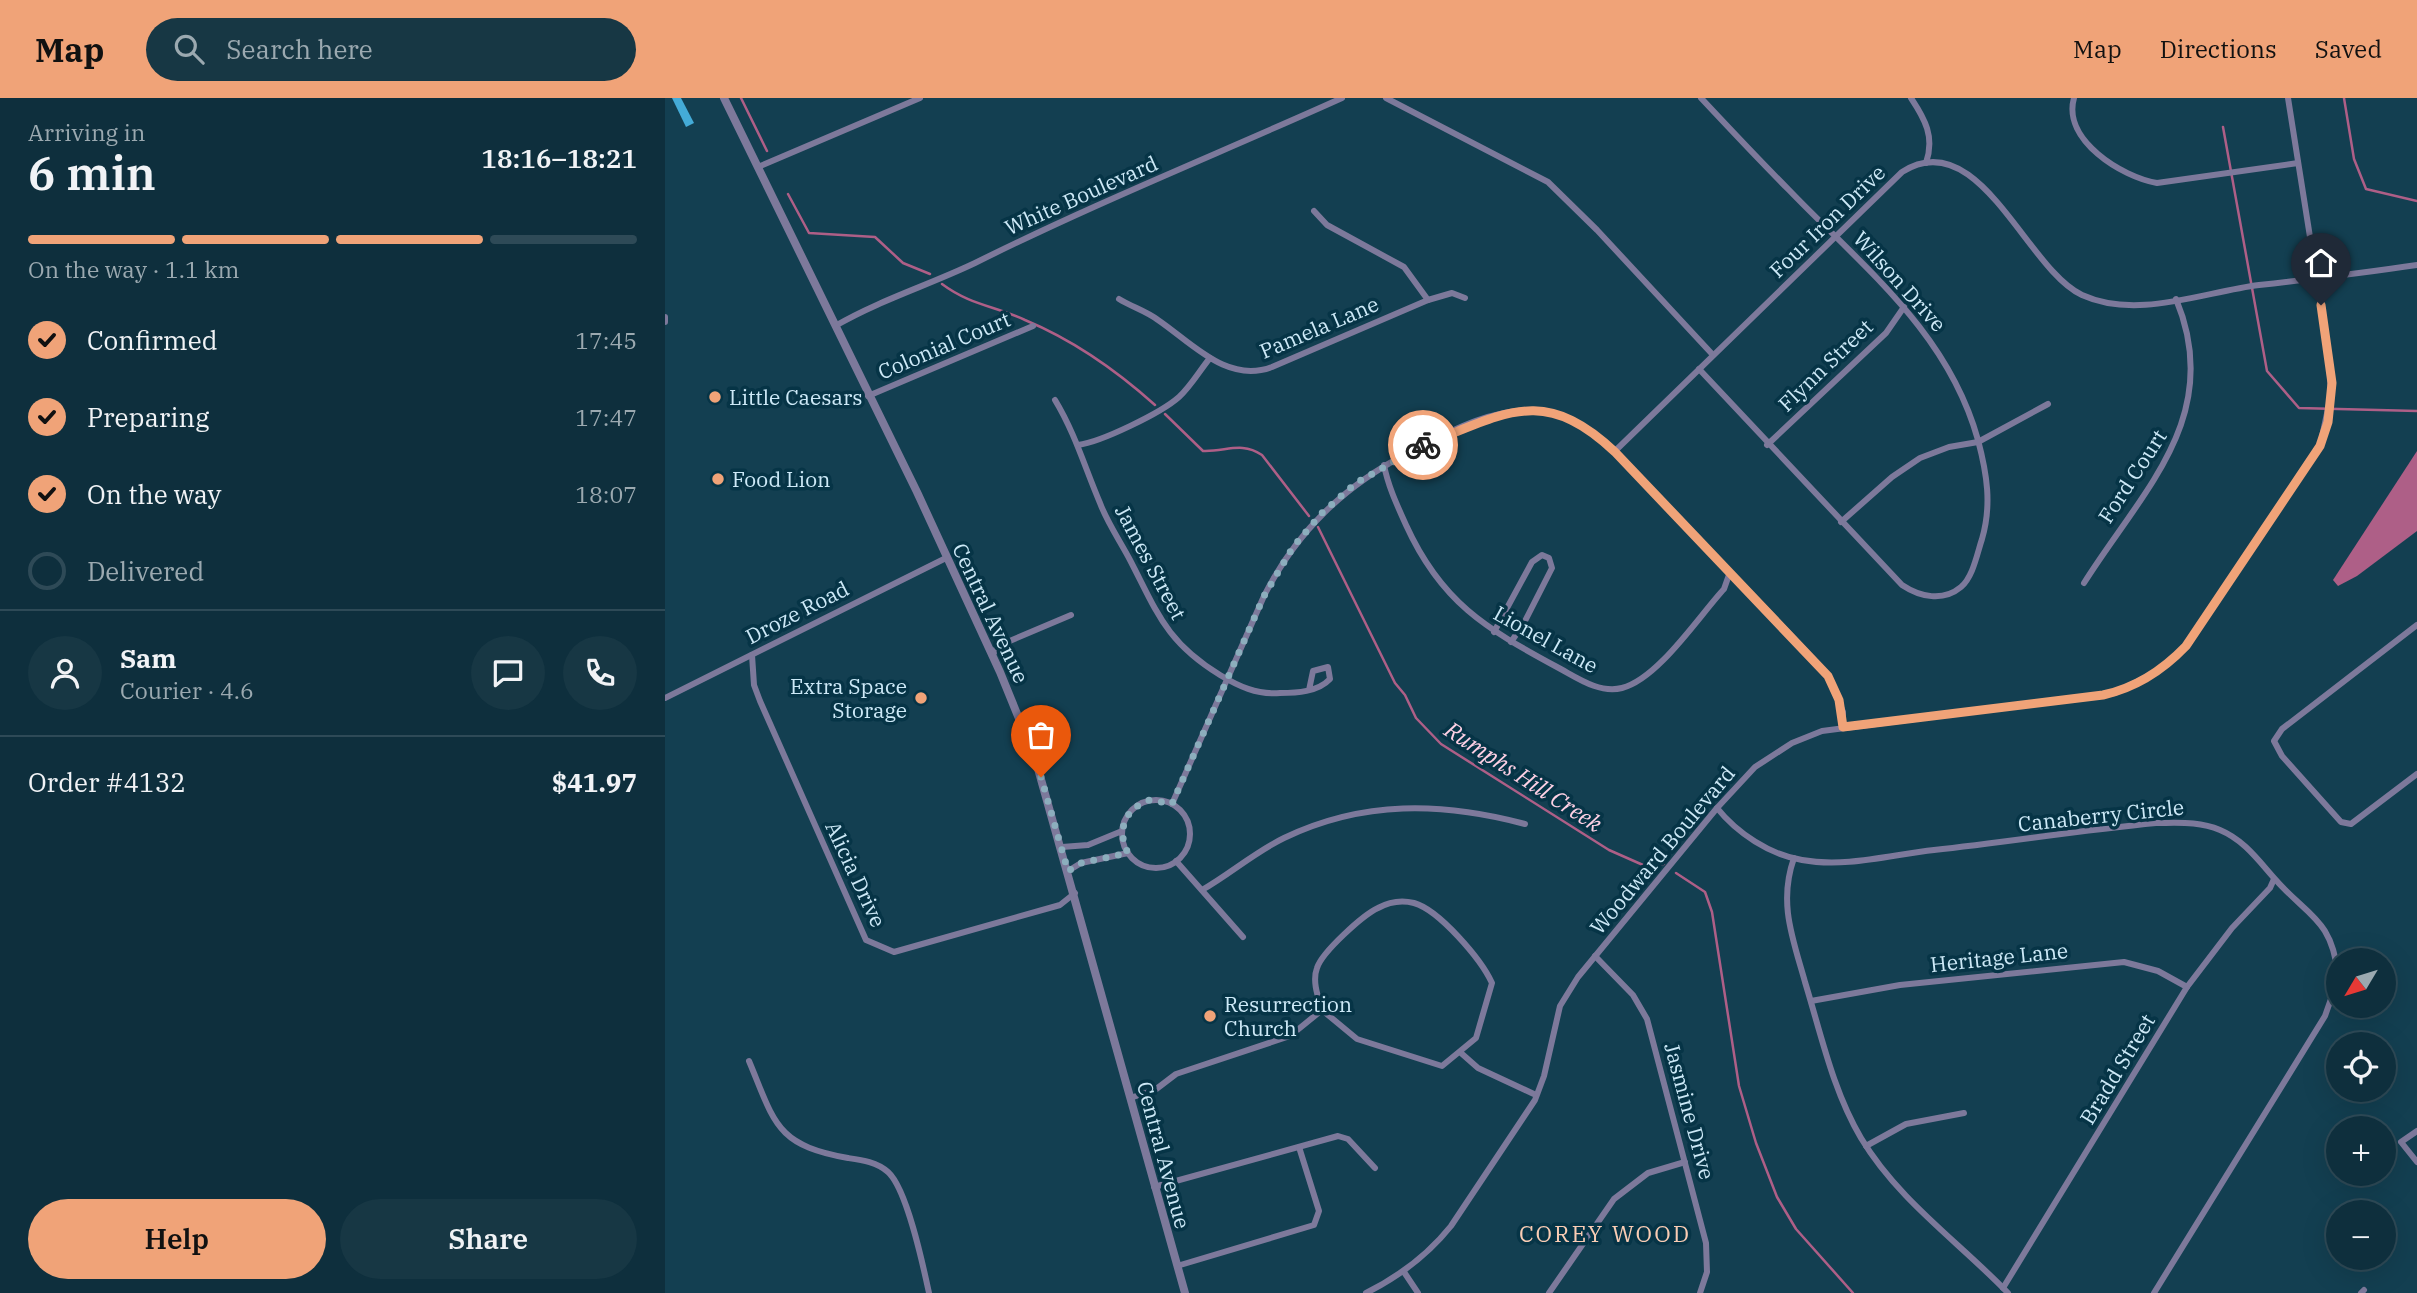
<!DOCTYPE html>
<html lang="en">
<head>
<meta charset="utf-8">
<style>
  body { margin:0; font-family:"IBM Plex Serif",serif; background:#173744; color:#f1f3f6; height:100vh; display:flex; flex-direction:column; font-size:26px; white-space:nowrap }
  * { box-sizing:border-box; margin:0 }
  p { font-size:23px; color:#9ba9b0 }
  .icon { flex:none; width:38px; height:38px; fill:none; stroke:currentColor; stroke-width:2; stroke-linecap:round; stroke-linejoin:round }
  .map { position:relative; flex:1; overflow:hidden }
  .drawer { display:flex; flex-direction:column; background:#0e2f3d; width:665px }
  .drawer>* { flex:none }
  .needle { width:46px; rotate:232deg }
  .tools { position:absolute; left:1661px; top:850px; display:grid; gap:14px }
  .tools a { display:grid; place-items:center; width:70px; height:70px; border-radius:50%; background:#0e2f3d; box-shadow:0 7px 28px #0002,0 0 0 2px #2e4a57; font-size:35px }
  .pin { position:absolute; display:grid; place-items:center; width:60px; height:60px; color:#fff; margin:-72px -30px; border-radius:50% 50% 50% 0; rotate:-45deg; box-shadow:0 0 7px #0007 }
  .pin .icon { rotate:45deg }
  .courier { position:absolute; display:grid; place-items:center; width:70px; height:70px; margin:-35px; border:5px solid #f0a378; border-radius:50%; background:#fff; color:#222; box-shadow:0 2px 9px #0007 }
  .summary em { font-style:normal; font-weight:600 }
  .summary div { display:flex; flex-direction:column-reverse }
  .summary { display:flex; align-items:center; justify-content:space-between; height:119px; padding:0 28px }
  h1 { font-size:46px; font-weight:600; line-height:52px }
  .bar { display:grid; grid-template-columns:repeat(4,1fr); gap:10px 7px; align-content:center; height:84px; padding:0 28px }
  .bar i { height:9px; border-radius:5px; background:#2e4a57 }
  .bar .on { background:#f0a378 }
  .bar p { grid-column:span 4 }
  .line { display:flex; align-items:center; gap:18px; padding:0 28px; border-top:2px solid #2e4a57 }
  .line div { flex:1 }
  .round { display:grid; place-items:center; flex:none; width:74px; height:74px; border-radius:37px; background:#173744 }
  ol { padding:0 28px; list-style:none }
  li { display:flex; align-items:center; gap:21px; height:77px }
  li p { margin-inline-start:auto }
  li .icon { padding:7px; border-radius:50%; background:#f0a378; color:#111; stroke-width:4 }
  li:last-child { color:#9ba9b0 }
  li i { width:38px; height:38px; border:4px solid #2e4a57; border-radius:50% }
  .cta { display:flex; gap:14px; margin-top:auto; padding:14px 28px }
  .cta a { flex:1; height:80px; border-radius:42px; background:#f0a378; color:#111; font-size:28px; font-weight:600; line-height:80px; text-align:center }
  .cta a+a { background:#173744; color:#f1f3f6 }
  header { display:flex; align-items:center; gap:42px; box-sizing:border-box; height:98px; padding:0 35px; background:#f0a378; color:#111 }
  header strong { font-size:33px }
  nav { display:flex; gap:38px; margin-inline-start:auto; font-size:24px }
  .search { width:490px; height:63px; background:#173744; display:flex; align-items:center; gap:18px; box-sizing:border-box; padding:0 24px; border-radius:38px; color:#9ba9b0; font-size:26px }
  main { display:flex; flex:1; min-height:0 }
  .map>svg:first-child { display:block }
  .water { fill:#ae5f87 }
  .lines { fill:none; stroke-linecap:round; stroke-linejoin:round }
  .stream { stroke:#ae5f87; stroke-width:2.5 }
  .building { fill:#44abd7 }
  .minor { stroke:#7d799b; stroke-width:6 }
  .tertiary { stroke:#7d799b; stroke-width:8 }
  .done { stroke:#8caebd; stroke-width:7; stroke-dasharray:0 12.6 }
  .route { stroke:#f0a378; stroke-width:9 }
  .poi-dot { fill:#f0a378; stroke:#063446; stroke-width:2.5 }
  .labels { text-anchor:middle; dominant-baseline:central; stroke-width:7; stroke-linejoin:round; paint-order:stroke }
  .street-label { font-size:21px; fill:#cde9f7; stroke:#063446 }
  .poi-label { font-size:21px; fill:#cde9f7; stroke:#063446; text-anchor:start }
  .water-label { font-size:23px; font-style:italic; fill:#fed1e5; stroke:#063446 }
  .neighbourhood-label { font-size:23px; letter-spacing:2px; fill:#f9ccb4; stroke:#063446 }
</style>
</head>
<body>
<header>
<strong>Map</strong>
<div class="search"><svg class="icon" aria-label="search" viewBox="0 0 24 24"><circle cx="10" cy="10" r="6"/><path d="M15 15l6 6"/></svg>Search here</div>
<nav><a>Map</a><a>Directions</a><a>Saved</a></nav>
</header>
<main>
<section class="drawer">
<div class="summary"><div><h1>6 min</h1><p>Arriving in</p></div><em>18:16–18:21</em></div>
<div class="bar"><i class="on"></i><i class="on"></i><i class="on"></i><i></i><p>On the way · 1.1 km</p></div>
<ol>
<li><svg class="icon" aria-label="check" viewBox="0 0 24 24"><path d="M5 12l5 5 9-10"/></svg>Confirmed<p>17:45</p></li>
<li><svg class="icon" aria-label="check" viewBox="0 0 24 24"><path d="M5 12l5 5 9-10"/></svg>Preparing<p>17:47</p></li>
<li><svg class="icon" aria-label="check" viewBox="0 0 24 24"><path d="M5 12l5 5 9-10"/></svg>On the way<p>18:07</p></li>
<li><i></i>Delivered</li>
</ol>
<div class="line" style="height:126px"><a class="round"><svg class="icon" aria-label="person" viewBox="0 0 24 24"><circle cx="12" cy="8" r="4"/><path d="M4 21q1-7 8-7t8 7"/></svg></a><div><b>Sam</b><p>Courier · 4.6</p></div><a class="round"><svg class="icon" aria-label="chat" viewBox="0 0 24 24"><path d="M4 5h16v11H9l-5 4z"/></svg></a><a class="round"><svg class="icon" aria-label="phone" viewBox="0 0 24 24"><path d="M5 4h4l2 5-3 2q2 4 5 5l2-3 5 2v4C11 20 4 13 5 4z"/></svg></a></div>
<div class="line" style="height:91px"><div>Order #4132</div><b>$41.97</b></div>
<div class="cta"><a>Help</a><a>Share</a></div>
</section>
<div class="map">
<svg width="1752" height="1195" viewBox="0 0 1752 1195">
  <rect width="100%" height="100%" fill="#133f51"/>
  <!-- water -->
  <path class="water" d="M 1752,353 L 1752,433 L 1692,478 L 1673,488 L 1668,482 Z"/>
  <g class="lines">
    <!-- stream -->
    <g class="stream">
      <path d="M 76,0 L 102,53"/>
      <path d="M 1679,0 L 1689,61 L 1701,91 L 1752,103"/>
      <path d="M 1558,29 L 1602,273 L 1634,310 L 1752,313"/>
      <path d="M 123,96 L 144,135 L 210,139 L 238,165 L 265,176"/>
      <path d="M 277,186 C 305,207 330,208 360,222 C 408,242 451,272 490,307"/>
      <path d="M 500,316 L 538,353 C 561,354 576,343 597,357 L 644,418"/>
      <path d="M 653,429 L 730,585 L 740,597 L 751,620 L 776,646 L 944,752 L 978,767 L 999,766"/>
      <path d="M 1011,775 L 1040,794 L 1047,814 L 1074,988 L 1091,1045 L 1112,1099 L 1131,1131 L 1188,1195"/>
    </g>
  </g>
  <!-- building -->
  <path class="building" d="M 7,0 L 16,0 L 29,25 L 21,29 Z"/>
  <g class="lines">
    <!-- minor -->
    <g class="minor">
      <path d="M 721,0 L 883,84 L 932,132 L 1048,257"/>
      <path d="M 1246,0 C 1260,21 1270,39 1261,65"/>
      <path d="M 1409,0 C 1397,42 1457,79 1492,85 L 1633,65"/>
      <path d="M 93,69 L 255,0"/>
      <path d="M 649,113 L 662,127 L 739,169 L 763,202"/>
      <path d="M 454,201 C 467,209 481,213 493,222 C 527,245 562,286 607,269 L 763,202 L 787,195 L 800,200"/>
      <path d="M 0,219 L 0,224"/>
      <path d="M 170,228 C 215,202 264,187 310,165 C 430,105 555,55 677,0"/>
      <path d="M 1034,271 L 1237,487 C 1255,499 1278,504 1296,489 C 1308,479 1312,456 1317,441 C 1327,407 1322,376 1313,342 C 1283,234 1199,170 1124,92 C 1094,62 1065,31 1036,0"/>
      <path d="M 203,298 L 368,228"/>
      <path d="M 390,302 C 410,335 420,370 435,405 C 442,424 455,443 465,462 C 492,514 501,544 555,577 C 573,588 592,597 615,595 C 631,595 653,594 665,581 L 663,569 L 648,573 L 644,592"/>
      <path d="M 413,347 C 436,344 496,315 514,299 C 526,288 535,272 545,260"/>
      <path d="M 1102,347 L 1221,235 L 1239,209"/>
      <path d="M 949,354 L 1237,74 C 1314,25 1361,171 1417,197 C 1472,222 1538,194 1594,187 C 1647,181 1699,175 1752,167"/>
      <path d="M 719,367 C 723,388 732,407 741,427 C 776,504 820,530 892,569 C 911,579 934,596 957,590 C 993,581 1034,518 1059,491 L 1065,474"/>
      <path d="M 1176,424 L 1227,379 L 1255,360 L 1284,349 L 1313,344 L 1383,306"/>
      <path d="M 1419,485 C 1477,393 1560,318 1511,201"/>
      <path d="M 1752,527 L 1617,631 L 1609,643 L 1617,658 L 1676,724 L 1686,726 L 1752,676"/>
      <path d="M 829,534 L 867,464 L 877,457 L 884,460 L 887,470 L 859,525 L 846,544"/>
      <path d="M 87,557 L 89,587 L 95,603 L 201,842 L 229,854 L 395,807 L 410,795"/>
      <path d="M 327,558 L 331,551 L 340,545 L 406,517"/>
      <path d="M 0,600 L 281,460"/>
      <circle cx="491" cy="736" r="34"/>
      <path d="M 507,706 L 599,498 C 632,433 679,388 743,355 C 783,334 832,307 878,313 C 895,315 913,324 927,334 C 956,356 980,386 1005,413 C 1058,468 1113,521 1163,578 L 1178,614 L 1178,630"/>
      <path d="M 1052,710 C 1072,735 1105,757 1137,762 C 1180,770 1225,757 1269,752 C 1343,744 1417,732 1491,725 C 1513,725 1534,723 1555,732 C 1579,742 1593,762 1610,781 C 1642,818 1667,820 1673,877"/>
      <path d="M 397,749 L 423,747 L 457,733"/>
      <path d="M 1129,760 C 1113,805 1128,841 1140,884 C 1156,936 1168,993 1196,1040 C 1233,1102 1294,1144 1343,1195"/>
      <path d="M 511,763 L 578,839"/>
      <path d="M 403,773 L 416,765 L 463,755"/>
      <path d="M 537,792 C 565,776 590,754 619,740 C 698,702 777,704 860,726"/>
      <path d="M 930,858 L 968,897 L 982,921 L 1041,1145 L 1042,1174 L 1035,1195"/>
      <path d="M 1146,903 L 1235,887 L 1459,864 L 1493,873 L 1522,889"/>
      <path d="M 796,955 L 813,970 L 871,997"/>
      <path d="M 84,963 C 110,1025 110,1047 183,1060 C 197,1062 212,1064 223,1074 C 242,1091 258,1167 264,1195"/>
      <path d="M 465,1000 L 490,992 L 511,976 L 625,938 L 657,912 C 653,899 647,883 652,870 C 657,854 698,817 713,810 C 724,804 737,802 749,805 C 774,812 816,861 827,885 L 811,940 L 777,968 L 692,941 L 657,912"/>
      <path d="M 1752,1033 L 1736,1044 L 1752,1064"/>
      <path d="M 1201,1048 L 1241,1026 L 1299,1015"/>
      <path d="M 489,1089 L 673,1038 L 683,1041 L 710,1070"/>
      <path d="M 512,1168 L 649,1127 L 654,1113 L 634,1049"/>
      <path d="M 739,1174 L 753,1195"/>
      <path d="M 1338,1190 L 1522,889 L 1567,830 L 1605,790 L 1609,781"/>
      <path d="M 701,1195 C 735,1178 762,1158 786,1128 L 870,1002 L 879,978 L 895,908 L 913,879 L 1052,710 L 1090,669 L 1127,645 L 1157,633 L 1450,595 L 1493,573 L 1521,548 L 1655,348 L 1666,297 L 1664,259 L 1623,0"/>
      <path d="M 884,1195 L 949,1101 L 983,1075 L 1020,1064"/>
      <path d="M 1489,1195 L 1660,918 L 1673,881"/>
      <path d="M 1696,1195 L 1699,1192"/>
    </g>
    <!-- tertiary -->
    <path class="tertiary" d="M 59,0 L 252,394 L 335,574 L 370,660 L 520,1195"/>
  </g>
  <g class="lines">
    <!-- done -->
    <path class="done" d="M 376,679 L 403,773 L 416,765 L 463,755 C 451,732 460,710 485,702 L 507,706 L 599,498 L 628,449 L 657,415 L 691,385 L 758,347"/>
    <!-- route -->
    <path class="route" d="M 758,347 C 838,317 877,285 950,354 L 1163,578 L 1174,602 L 1178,629 L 1438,597 C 1470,590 1498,572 1521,548 L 1655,348 L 1663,324 L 1667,285 L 1656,207"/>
  </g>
  <!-- markers -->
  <g class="poi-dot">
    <circle cx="50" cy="299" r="7"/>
    <circle cx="53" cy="381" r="7"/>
    <circle cx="256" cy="600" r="7"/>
    <circle cx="545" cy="918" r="7"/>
  </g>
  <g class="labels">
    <!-- street labels -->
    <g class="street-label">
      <text transform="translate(416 97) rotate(-24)">White Boulevard</text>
      <text transform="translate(1162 123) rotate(-44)">Four Iron Drive</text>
      <text transform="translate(1235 183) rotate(48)">Wilson Drive</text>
      <text transform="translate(654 229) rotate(-23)">Pamela Lane</text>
      <text transform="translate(279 247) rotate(-23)">Colonial Court</text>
      <text transform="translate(1160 267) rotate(-44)">Flynn Street</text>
      <text transform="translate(1467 378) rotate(-57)">Ford Court</text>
      <text transform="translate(486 464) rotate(62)">James Street</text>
      <text transform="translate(132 514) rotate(-27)">Droze Road</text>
      <text transform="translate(326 515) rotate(65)">Central Avenue</text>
      <text transform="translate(881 541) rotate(29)">Lionel Lane</text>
      <text transform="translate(1436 717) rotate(-6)">Canaberry Circle</text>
      <text transform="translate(997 752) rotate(-50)">Woodward Boulevard</text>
      <text transform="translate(191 776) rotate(65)">Alicia Drive</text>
      <text transform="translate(1334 859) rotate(-6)">Heritage Lane</text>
      <text transform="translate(1452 971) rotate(-59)">Bradd Street</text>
      <text transform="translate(1025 1013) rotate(75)">Jasmine Drive</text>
      <text transform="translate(499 1057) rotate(75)">Central Avenue</text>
    </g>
    <!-- poi labels -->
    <g class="poi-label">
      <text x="64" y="299">Little Caesars</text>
      <text x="67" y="381">Food Lion</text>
      <text x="242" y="588" text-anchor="end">Extra Space<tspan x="242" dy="24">Storage</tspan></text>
      <text x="559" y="906">Resurrection<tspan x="559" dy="24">Church</tspan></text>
    </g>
    <!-- water labels -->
    <g class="water-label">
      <text transform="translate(859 678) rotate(33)">Rumphs Hill Creek</text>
    </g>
    <!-- neighbourhood labels -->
    <g class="neighbourhood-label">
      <text x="940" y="1135">COREY WOOD</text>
    </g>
  </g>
</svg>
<div class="tools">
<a><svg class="needle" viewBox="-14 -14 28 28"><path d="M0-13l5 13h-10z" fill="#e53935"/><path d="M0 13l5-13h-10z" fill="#9ba9b0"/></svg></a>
<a><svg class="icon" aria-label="locate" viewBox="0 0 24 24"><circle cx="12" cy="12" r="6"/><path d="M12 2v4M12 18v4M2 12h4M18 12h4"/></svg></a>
<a>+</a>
<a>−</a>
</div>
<div class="pin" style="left:376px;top:679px;background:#ea580c"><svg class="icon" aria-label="bag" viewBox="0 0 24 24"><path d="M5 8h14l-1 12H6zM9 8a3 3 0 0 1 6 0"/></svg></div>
<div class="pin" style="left:1656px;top:207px;background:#1f2937"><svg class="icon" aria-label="home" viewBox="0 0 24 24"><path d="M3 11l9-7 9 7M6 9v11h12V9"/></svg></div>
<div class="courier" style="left:758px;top:347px"><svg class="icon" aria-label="bike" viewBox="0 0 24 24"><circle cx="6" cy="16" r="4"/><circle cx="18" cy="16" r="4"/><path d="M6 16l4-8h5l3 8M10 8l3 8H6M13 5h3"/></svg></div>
</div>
</main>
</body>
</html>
